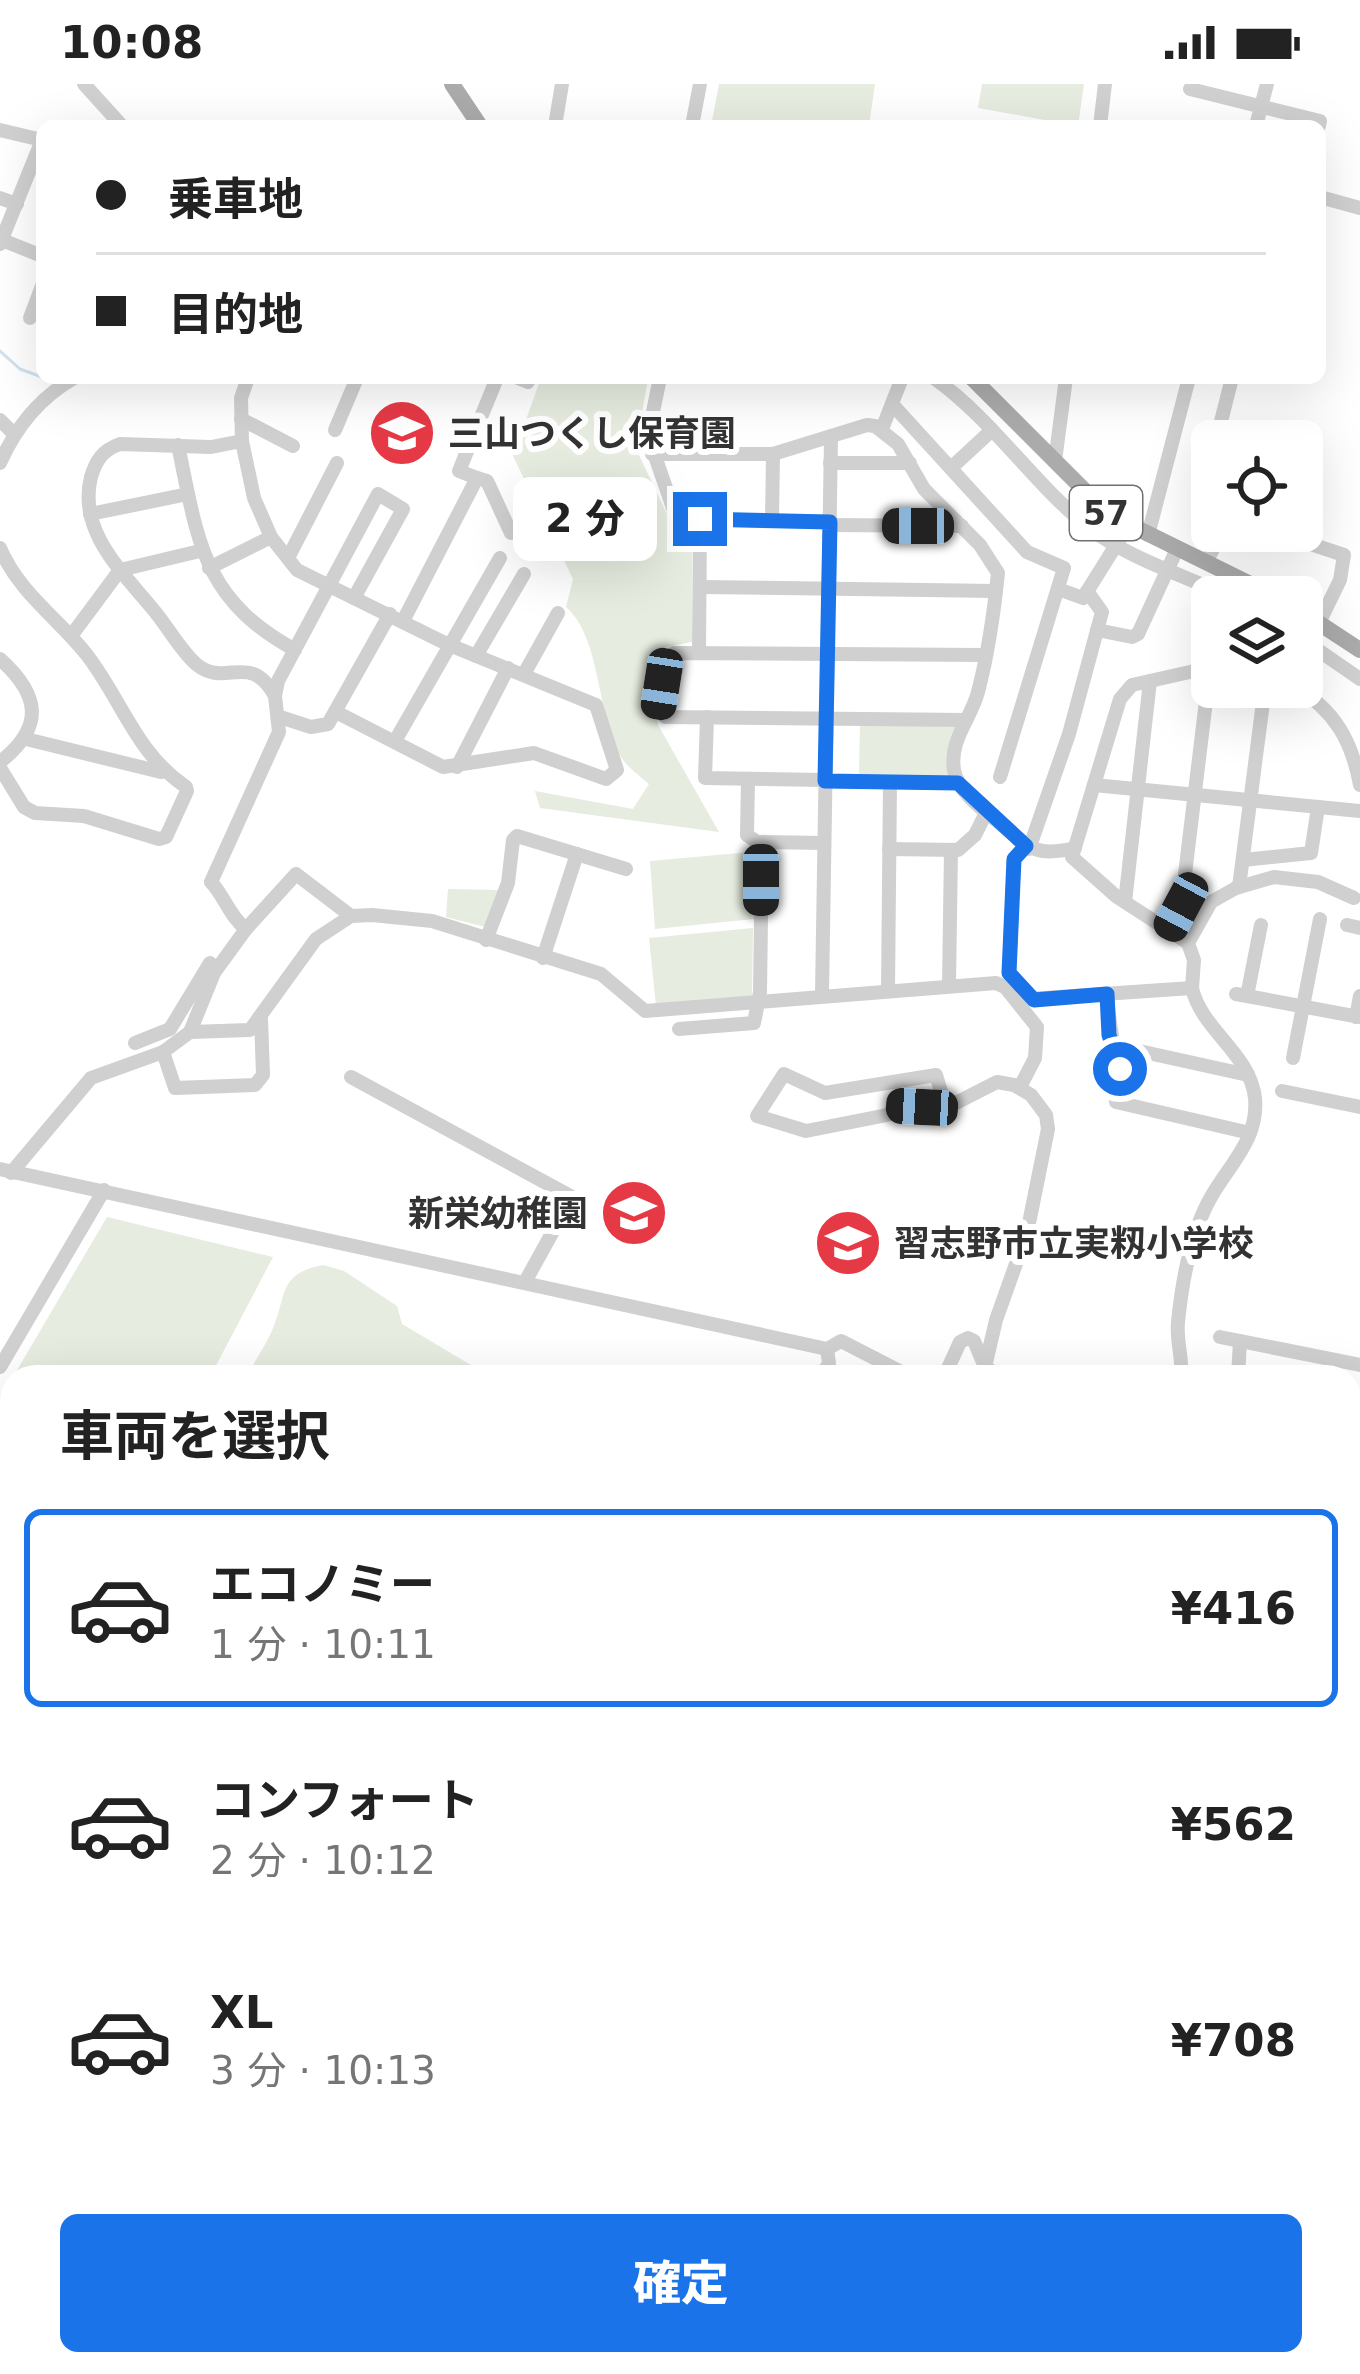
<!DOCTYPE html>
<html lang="ja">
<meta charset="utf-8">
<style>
:root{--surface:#fff;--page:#f6f6f6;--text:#222;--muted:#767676;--line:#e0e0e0;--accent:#1a73e8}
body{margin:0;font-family:"DejaVu Sans","Noto Sans JP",sans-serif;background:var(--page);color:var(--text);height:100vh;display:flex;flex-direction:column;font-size:45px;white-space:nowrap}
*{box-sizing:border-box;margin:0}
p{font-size:39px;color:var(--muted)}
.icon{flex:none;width:66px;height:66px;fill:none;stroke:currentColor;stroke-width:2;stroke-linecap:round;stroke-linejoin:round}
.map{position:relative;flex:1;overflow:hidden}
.panel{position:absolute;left:0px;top:1281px;width:1362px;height:1011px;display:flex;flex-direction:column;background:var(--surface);border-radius:36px 36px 0 0;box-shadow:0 12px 48px #0002}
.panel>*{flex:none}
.banner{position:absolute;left:36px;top:36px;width:1290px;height:264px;border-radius:18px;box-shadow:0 12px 48px #0002;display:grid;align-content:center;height:264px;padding:0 60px;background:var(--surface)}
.tools{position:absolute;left:1191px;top:336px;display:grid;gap:24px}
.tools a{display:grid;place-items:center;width:132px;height:132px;border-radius:18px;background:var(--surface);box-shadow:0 12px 48px #0002;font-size:60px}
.end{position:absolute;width:54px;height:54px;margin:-27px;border:15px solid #1a73e8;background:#fff;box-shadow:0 0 0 6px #fff}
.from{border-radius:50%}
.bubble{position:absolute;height:84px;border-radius:18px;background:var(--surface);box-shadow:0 12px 48px #0002;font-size:39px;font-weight:800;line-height:84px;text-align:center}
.car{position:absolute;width:36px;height:72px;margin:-36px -18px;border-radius:15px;box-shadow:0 0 9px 3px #0007;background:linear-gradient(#222 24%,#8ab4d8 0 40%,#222 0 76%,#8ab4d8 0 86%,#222 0)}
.banner b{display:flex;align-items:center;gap:42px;height:114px;font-size:45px}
.banner b+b{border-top:3px solid var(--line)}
.banner i{width:30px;height:30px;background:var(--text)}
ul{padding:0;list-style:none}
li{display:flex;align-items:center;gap:36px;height:198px;margin:0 24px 18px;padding:0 36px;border:6px solid transparent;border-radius:18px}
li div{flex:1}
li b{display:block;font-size:45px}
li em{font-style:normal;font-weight:800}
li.selected{border-color:var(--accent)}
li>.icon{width:108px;height:108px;stroke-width:1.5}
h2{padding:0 60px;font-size:54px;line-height:144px}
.primary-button{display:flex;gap:24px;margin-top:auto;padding:24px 60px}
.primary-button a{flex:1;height:138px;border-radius:18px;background:var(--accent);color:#fff;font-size:48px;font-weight:800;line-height:138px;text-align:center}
.status{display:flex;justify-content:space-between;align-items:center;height:84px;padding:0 60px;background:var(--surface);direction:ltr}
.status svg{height:33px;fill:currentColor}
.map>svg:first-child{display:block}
</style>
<div class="status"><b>10:08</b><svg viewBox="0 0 49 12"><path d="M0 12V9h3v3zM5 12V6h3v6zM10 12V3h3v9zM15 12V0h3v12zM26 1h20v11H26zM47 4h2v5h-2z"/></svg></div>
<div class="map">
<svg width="1360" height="2290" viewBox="0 0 1360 2290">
<rect width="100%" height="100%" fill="#fff"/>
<g fill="#e6ecdf">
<path d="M719 0H875L869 42H711Z"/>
<path d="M982 0H1084L1078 42 978 24Z"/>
<path d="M541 294H648L636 365 672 440 692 454V558L665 563 651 583 658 641 719 748 540 724 535 707 633 725 649 700C640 692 627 683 621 673 596 630 602 555 566 523L573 495 513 372Z"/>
<path d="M860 640 957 641 952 694 859 692Z"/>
<path d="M751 768 754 835 655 845 650 777Z"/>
<path d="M448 805 502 806 486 842H481L446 833Z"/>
<path d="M753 844 752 912 656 922 649 854Z"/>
<path d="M107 1133 273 1173 210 1293H13Z"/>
<path d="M323 1181 344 1187 397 1222 402 1240 491 1293H246C254 1279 263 1265 270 1251 288 1215 275 1190 323 1181Z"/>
<path d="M662 2280H920L927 2290H674Z"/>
</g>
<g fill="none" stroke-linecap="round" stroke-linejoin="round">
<path stroke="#cfe2ee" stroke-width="3" d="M0 267 20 285 42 293"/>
<g stroke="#d0d0d0" stroke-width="14">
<path d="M84 0 122 42"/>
<path d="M1190 5 1320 37 1319 42"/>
<path d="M555 42 562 0"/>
<path d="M692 42 700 0"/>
<path d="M1100 42 1105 0"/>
<path d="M1256 42 1267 0"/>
<path d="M0 46 42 56"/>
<path d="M1320 113 1360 124"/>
<path d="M0 114 17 120"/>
<path d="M2 156 42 172"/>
<path d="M0 160 42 56"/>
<path d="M30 234 42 202"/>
<path d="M248 294 241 314 242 357 254 414 271 453 297 486 447 560 596 621 617 686 606 695 534 669 443 683 336 628"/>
<path d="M518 294 528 298"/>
<path d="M660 294 648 352 673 424 686 435 829 438"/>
<path d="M934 294C993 336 1032 398 1088 443 1129 475 1184 491 1230 513"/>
<path d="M892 320 1027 468 1064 484 1000 693"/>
<path d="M241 335 293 362"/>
<path d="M0 336 13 349"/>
<path d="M882 345 902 294"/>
<path d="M335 346 357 294"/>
<path d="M242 357 211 363 120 360C103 366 96 376 91 393 77 449 125 490 156 529 169 545 181 567 196 580 225 605 250 566 275 612"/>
<path d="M1216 357 1232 294"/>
<path d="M178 361C198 457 202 515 295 566"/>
<path d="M652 370H773L867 341 875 342 898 360 924 405 980 461 998 489C994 528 988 570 978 608 971 635 949 656 954 686 958 709 985 727 1002 741 1031 765 1036 773 1075 764"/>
<path d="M1212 374 1203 411 1212 414"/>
<path d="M1055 377 1066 294"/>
<path d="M0 379C16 343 39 314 74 294"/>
<path d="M830 379H910"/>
<path d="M951 384 992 346"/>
<path d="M477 394 487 397 511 449"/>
<path d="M90 430 188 410"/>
<path d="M772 437 773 370"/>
<path d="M829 441 962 442"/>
<path d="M1271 447 1344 471 1340 496 1319 539"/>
<path d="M1148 451 1189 294"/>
<path d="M0 464C19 509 58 534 87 571 123 618 135 668 186 703L187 707 166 753 159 755 84 732 35 729 24 723 0 684"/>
<path d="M288 474 337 379"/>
<path d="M1206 478 1223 447"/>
<path d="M209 484 271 453"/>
<path d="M700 503 996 507"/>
<path d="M1058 505 1083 514 1128 442"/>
<path d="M403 537 477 394 459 387 497 294"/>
<path d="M1199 544 1212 516"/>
<path d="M1097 546 1132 553 1138 550 1177 465"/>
<path d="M71 552 120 486 200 467"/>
<path d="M1302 555 1360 595"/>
<path d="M699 568 700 435"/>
<path d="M476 572 524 490"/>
<path d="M0 575C40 611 45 643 0 678"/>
<path d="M524 590 558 529"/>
<path d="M1296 603C1335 627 1352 657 1360 701"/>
<path d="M280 633 311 643 328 640 390 530"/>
<path d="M707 633 705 694 825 696"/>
<path d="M966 636 665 633 658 625 666 575 674 569 984 571"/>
<path d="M26 655 161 688"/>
<path d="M395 657 500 474"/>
<path d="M457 683 508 584"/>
<path d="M748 695 747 751 757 758 824 759"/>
<path d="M825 697 959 699"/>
<path d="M1094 701 1360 727"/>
<path d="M1026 762 1014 775 1009 889 1029 915 1192 904C1202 947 1250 969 1255 1014 1259 1055 1229 1081 1211 1113 1191 1148 1182 1198 1178 1238 1176 1257 1183 1274 1181 1293"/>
<path d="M889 765 958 766 975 751 987 727"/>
<path d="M1029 765 1069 650 1102 528 1087 507"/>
<path d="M1243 776 1311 769 1318 723"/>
<path d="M1239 803 1265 603"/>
<path d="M1125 818 1150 597"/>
<path d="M1347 841 1360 844"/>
<path d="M246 845C230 833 225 813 211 798L279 648 275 612 278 597 378 410 403 425 354 514"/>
<path d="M1169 846 1181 823 1210 584"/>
<path d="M486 856 508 799 513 756 517 752 626 785"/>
<path d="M1188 859 1117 813 1072 773 1120 615 1132 601 1212 583"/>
<path d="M543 874 577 770"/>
<path d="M949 901 951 766"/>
<path d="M1192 904 1194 876 1188 859 1211 818 1236 804 1274 793 1318 798 1354 814"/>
<path d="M888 905 890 698"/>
<path d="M822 910 831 354"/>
<path d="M1107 910C1109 950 1121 979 1116 1018L1250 1049"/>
<path d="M1236 910 1360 933"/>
<path d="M1247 912 1261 841"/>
<path d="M1356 933 1360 912"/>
<path d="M679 945 754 939 760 908 762 758"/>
<path d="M190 948 214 889 246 845 296 790 351 832"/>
<path d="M135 959 170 945 210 879"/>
<path d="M1112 961 1248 991"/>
<path d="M163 968 175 1004 255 1001 263 991 261 935"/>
<path d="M1293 974 1320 835"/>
<path d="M351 993 572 1113 525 1198"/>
<path d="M1282 1007 1360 1023"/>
<path d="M946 1024 936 991 825 1009 784 990 757 1032 806 1047 887 1031 898 1022 946 1024 997 998 1014 1001 1031 1011 1046 1031 1048 1045 1027 1149 996 1236 985 1283"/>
<path d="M0 1085 827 1265 841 1257 911 1293"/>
<path d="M11 1089 91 994 163 968 190 948 250 946 316 855 351 832 372 831 432 837 601 890 645 927 996 899 1005 903 1037 943 1035 974 1020 1003"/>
<path d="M1220 1253 1360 1281"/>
<path d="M0 1283 104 1106"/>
<path d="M821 1293 829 1279 827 1265"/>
<path d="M944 1293 960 1258 968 1254 974 1257 985 1283 1001 1293"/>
<path d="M1238 1293 1240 1257"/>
<path d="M1350 1340 1360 1342"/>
<path d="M1350 1395 1360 1398"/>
<path d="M1350 1496 1360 1448"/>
<path d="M1350 1546 1360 1557"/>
<path d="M0 1628 12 1608"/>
<path d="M0 1649 12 1658"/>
<path d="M1350 1679 1360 1677"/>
<path d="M0 1742 12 1728"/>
<path d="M1350 1752 1352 1728"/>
<path d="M0 1766 12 1781"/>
<path d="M1350 1966 1360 1969"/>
<path d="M0 2148 12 2129"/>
<path d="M438 2280 444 2290"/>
<path d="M653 2280 665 2290"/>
<path d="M218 2290 223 2280"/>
<path d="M261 2290 266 2280"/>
<path d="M424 2290 427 2280"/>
<path d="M573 2290 575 2288"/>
<path d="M684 2290 686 2280"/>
</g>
<g stroke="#ababab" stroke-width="16">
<path d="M452 0 480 42"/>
<path d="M972 294 1108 430 1277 513"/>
<path d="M1302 528 1360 566"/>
<path d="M0 1552 12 1557"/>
<path d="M1350 2119 1360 2123"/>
</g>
<g stroke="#888" stroke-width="8">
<g id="rail">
<path d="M1350 1702 1360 1699"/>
<path d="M0 1907H12"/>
</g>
</g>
<use href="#rail" stroke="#fff" stroke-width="3" stroke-dasharray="9" stroke-linecap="butt"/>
</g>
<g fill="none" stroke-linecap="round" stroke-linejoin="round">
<path stroke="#1a73e8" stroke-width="15" d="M700 435 830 438 825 697 958 699 1026 762 1014 775 1009 889 1034 916 1107 910 1109 951 1120 985"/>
</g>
<defs>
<g id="school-disc" transform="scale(3.45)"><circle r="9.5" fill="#e63946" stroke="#fff"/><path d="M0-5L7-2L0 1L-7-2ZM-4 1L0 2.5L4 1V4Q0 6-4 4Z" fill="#fff"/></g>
</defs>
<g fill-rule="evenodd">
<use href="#school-disc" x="402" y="349"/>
<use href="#school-disc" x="634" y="1129"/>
<use href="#school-disc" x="848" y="1159"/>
</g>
<g text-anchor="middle" stroke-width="12" stroke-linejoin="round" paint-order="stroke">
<rect fill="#fff" stroke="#707070" stroke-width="3" x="1070" y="402" width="72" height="54" rx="9"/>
<g font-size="33" font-weight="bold" fill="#333">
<text x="1106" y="441">57</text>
</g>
<g font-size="36" font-weight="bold" fill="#333" stroke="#fff" text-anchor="start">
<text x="448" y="362">三山つくし保育園</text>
<text x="588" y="1142" text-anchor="end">新栄幼稚園</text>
<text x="894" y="1172">習志野市立実籾小学校</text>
</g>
</g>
</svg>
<div class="tools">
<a><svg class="icon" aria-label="locate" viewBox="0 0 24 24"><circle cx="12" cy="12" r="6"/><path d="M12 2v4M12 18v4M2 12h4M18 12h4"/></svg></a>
<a><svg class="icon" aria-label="layers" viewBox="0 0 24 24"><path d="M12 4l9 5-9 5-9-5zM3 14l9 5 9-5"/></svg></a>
</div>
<i class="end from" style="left:1120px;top:985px"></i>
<i class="end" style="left:700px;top:435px"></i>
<div class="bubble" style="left:513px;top:393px;width:144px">2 分</div>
<i class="car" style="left:918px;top:442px;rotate:270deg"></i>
<i class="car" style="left:662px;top:600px;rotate:189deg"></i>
<i class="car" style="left:761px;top:796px;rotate:180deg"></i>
<i class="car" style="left:1181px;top:823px;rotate:208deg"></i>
<i class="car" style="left:922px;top:1023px;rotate:273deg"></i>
<div class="banner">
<b><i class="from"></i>乗車地</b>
<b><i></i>目的地</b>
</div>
<section class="panel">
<h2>車両を選択</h2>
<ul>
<li class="selected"><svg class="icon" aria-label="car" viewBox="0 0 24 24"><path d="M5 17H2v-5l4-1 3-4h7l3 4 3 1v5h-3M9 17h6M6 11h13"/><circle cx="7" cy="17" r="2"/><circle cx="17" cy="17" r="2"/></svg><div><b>エコノミー</b><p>1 分 · 10:11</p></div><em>¥416</em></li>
<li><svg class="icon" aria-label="car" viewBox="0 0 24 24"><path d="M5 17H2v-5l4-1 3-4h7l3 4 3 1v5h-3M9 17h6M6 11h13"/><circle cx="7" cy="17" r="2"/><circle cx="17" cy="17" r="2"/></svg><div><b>コンフォート</b><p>2 分 · 10:12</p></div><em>¥562</em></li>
<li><svg class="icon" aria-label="car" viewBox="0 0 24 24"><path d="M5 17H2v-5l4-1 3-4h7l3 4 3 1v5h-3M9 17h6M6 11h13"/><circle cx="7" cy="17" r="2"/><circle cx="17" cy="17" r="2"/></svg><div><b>XL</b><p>3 分 · 10:13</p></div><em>¥708</em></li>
</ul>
<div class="primary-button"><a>確定</a></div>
</section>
</div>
